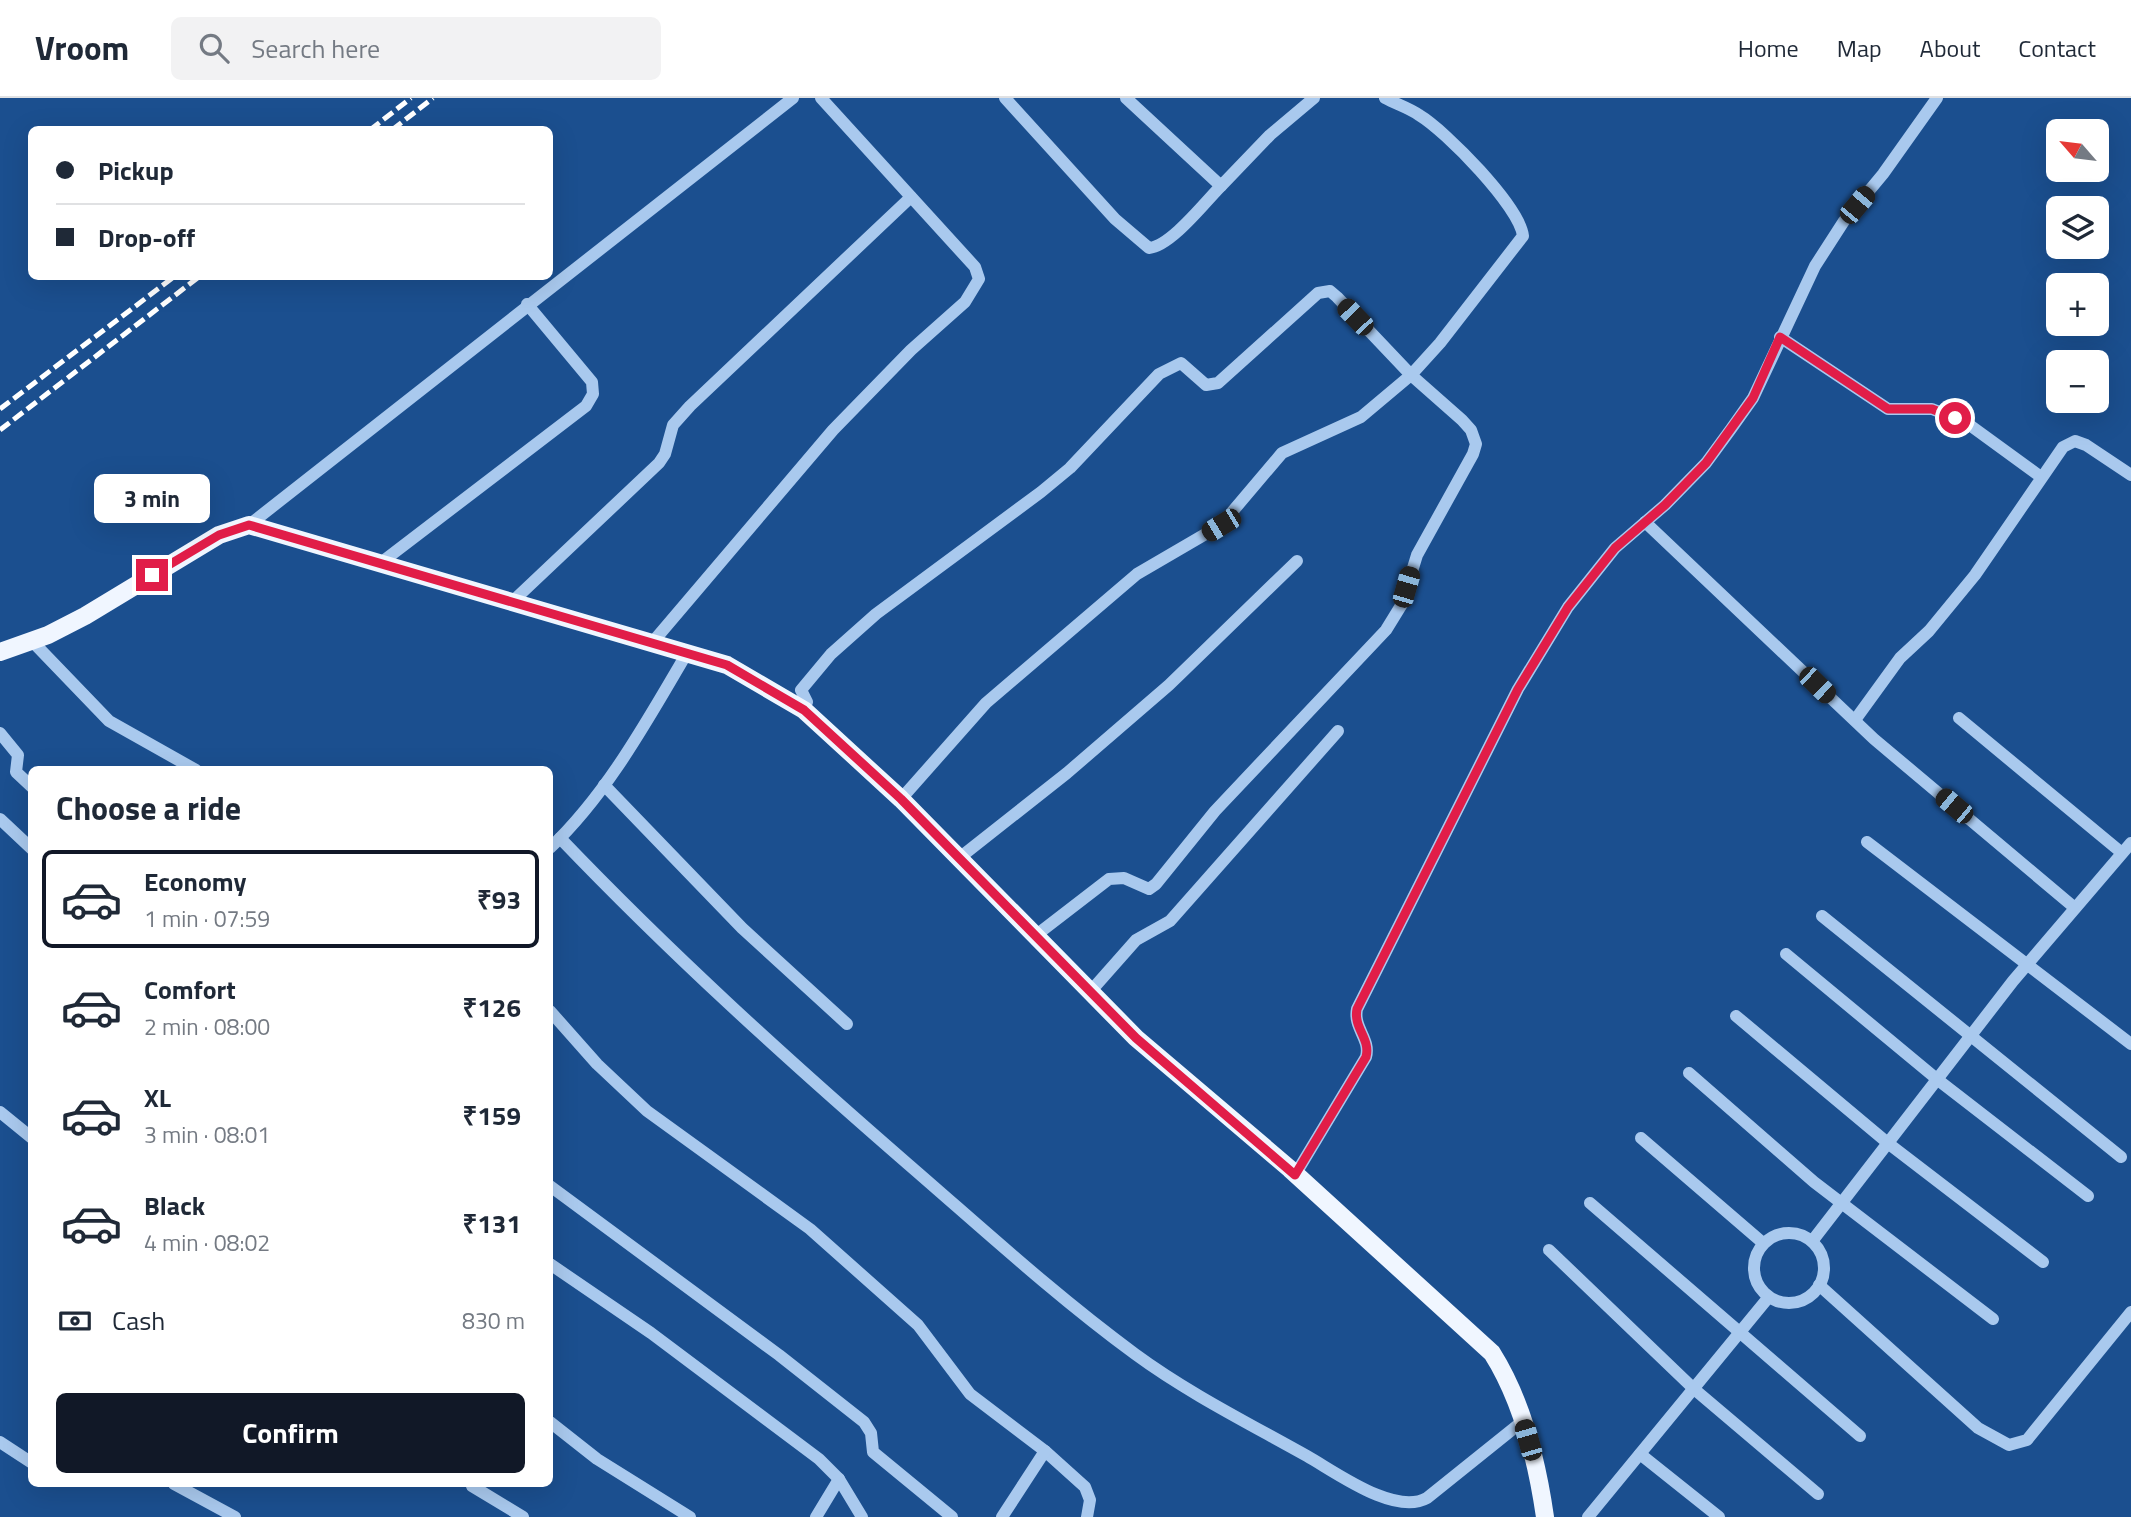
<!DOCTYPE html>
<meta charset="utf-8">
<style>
:root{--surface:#fff;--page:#f2f2f3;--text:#1f2937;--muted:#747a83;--line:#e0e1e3;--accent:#111827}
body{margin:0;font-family:"Titillium Web",sans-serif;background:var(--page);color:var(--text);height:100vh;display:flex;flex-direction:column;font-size:26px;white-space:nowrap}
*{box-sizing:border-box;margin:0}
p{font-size:23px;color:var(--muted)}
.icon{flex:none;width:38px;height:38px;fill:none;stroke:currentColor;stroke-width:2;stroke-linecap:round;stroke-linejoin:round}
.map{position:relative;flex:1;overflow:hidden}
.drawer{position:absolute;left:28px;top:668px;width:525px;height:721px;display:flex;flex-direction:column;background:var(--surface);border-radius:10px;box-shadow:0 7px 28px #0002}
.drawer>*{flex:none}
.hud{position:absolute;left:28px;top:28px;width:525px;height:154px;border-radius:10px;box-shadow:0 7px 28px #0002;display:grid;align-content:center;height:154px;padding:0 28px;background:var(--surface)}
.needle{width:46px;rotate:298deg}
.tools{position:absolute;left:2046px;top:21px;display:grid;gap:14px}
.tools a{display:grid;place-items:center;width:63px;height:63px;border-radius:10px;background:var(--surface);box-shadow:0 7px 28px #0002;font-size:35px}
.end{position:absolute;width:32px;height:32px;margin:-16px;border:9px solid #e11d48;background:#fff;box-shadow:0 0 0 4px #fff}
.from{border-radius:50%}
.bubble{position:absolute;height:49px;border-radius:10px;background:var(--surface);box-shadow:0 7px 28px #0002;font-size:23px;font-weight:700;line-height:49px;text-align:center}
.car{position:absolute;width:21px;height:42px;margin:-21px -10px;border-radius:9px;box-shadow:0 0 5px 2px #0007;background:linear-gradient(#222 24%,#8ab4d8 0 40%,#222 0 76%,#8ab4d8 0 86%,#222 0)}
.hud b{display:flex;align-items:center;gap:24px;height:66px;font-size:26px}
.hud b+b{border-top:2px solid var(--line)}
.hud i{width:18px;height:18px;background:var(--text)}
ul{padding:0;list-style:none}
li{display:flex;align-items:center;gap:21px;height:98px;margin:0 14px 10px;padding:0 14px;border:4px solid transparent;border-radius:10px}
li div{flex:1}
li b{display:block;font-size:26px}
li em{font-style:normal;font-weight:700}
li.on{border-color:var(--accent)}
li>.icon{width:63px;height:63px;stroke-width:1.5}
h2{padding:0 28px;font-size:32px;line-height:84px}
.pay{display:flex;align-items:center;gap:18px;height:77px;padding:0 28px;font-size:26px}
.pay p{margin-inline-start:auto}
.action{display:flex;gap:14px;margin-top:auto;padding:14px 28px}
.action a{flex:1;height:80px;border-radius:10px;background:var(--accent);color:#fff;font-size:28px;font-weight:700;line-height:80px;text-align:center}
header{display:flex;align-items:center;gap:42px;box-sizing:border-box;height:98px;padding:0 35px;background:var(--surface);border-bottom:2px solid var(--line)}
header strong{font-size:33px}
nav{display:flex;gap:38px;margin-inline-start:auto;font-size:24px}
.search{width:490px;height:63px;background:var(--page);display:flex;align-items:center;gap:18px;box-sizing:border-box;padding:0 24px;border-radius:10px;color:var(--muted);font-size:26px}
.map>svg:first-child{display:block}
</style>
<header>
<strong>Vroom</strong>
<div class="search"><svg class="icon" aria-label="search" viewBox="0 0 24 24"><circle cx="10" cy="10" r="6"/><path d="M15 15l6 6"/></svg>Search here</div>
<nav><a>Home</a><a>Map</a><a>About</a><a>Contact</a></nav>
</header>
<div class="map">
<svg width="2131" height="1419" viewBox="0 0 2131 1419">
<rect width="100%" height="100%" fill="#1b4f8f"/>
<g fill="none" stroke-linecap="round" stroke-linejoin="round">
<g stroke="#a9c9ee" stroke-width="12">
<path d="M1005 0 1115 121 1149 150C1171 148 1205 104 1221 88"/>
<path d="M1126 0 1221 88 1270 37 1314 0"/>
<path d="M1780 239 1888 311H1932L1955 320 1971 328 2041 379"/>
<path d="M1645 424 1874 641 2075 810"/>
<path d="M249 427 793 0"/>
<path d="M378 467 586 308 593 296 592 284 527 206"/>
<path d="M511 505 659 365 665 356 673 327 690 308 911 99"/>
<path d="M32 543 109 623 196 672"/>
<path d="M652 545 833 332 911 252 965 204 979 181 975 169 821 0"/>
<path d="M804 612 807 604 801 592 831 556 876 516 1041 394 1070 370 1159 276 1181 265 1206 287 1218 285 1318 195 1330 193 1337 199 1411 277 1462 322 1471 332 1476 346 1473 356 1417 457 1402 506 1386 532 1215 713 1156 786 1149 791 1124 780 1109 781 1035 838"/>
<path d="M1959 620 2122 755"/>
<path d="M1855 622 1900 560 1929 533 1975 477 2063 349 2075 343 2086 347 2131 377"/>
<path d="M0 635 18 657 16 674 32 689"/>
<path d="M604 687 742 830 847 926"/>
<path d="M901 701 986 605 1137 476 1221 427 1282 355 1361 319 1411 277 1440 245 1523 138C1520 109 1446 33 1419 17 1409 10 1396 6 1385 0"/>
<path d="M0 721 32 751"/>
<path d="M560 740C671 856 788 962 909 1067 983 1131 1056 1198 1135 1256 1188 1295 1250 1326 1307 1358 1337 1375 1395 1418 1427 1400L1523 1323"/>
<path d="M1867 744 2131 946"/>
<path d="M550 750C607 696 647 623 687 555"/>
<path d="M958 761 1067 675 1169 587 1297 463"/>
<path d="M1822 818 2121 1059"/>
<path d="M1786 856 1938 982 2088 1098"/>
<path d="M1090 894 1136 842 1170 823 1338 633"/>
<path d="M550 913 597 966 647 1013 810 1131 918 1227 970 1296 1045 1353 1085 1389 1090 1402 1087 1419"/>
<path d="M1736 918 1889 1046 2043 1164"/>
<path d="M1689 975 1814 1084 1993 1221"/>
<path d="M0 1014 32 1040"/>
<path d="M1641 1040 1763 1145"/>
<path d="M1295 1077 1366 959C1371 941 1353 930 1357 911L1518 591 1568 509 1615 450 1665 407 1706 365 1731 331 1753 300 1815 168 1844 123 1883 76 1937 0"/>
<path d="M550 1088 779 1257 864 1324 871 1335 873 1354 952 1419"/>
<path d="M1590 1105 1860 1338"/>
<circle cx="1789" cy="1170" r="35"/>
<path d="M1813 1142 2013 883 2131 745"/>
<path d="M1549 1152 1694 1291 1818 1396"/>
<path d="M550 1166 651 1235 819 1361 839 1381 862 1419"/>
<path d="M1819 1187 1978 1330 2009 1347 2027 1342 2131 1214"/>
<path d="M550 1324 597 1361 690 1419"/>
<path d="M0 1344 32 1365"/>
<path d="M1640 1356 1719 1419"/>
<path d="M174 1386 235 1419"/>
<path d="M472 1388 523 1419"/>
<path d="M816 1419 839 1381"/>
<path d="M1002 1419 1045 1353"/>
<path d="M1588 1419 1768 1200"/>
</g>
<path stroke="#f0f6ff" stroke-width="18" d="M0 554 48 537 85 518 219 437 249 427 727 567 804 612 901 701 1136 940 1290 1071 1492 1255C1523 1304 1537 1363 1545 1419"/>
<g stroke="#fff" stroke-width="5" stroke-dasharray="12 5" stroke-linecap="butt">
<path d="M370 32 411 0"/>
<path d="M392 32 433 0"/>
<path d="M0 311 175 178"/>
<path d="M0 332 200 178"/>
</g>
</g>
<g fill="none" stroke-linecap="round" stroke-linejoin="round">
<path stroke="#e11d48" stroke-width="9" d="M152 477 219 437 249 427 727 567 804 612 901 701 1136 940 1295 1077 1366 959C1371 941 1353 930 1357 911L1518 591 1568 509 1615 450 1665 407 1706 365 1753 300 1780 239 1888 311H1932L1955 320"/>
</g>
</svg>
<div class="tools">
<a><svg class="needle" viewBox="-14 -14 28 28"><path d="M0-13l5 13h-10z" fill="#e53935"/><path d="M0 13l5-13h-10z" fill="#747a83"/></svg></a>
<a><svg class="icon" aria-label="layers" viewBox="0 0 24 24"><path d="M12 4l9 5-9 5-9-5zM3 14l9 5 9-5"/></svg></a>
<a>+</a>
<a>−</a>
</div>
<i class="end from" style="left:1955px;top:320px"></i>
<i class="end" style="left:152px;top:477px"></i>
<div class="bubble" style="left:94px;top:376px;width:116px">3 min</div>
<i class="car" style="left:1857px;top:107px;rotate:40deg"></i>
<i class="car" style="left:1355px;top:219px;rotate:316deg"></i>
<i class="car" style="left:1221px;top:427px;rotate:239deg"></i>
<i class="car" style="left:1406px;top:489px;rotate:16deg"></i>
<i class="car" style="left:1817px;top:587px;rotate:134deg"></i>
<i class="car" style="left:1954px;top:708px;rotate:310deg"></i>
<i class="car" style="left:1528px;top:1342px;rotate:344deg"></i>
<div class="hud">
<b><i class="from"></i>Pickup</b>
<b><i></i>Drop-off</b>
</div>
<section class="drawer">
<h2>Choose a ride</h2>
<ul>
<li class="on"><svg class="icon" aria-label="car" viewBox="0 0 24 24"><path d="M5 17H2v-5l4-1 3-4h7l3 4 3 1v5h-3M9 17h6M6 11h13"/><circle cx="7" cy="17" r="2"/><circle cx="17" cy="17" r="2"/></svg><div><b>Economy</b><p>1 min · 07:59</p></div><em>₹93</em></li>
<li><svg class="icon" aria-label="car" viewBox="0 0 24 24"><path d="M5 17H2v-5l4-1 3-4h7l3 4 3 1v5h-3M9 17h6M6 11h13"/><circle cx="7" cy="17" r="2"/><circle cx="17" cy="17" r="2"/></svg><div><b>Comfort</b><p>2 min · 08:00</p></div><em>₹126</em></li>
<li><svg class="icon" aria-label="car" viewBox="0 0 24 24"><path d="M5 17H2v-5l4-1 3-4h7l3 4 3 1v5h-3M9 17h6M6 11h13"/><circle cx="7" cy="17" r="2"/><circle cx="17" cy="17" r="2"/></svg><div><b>XL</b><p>3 min · 08:01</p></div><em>₹159</em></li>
<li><svg class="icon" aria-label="car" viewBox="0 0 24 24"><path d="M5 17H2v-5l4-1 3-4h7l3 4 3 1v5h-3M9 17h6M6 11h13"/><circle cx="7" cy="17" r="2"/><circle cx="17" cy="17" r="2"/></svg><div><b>Black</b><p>4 min · 08:02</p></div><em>₹131</em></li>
</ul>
<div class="pay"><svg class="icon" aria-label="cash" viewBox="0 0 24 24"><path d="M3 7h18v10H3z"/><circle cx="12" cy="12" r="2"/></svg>Cash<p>830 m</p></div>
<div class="action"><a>Confirm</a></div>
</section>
</div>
